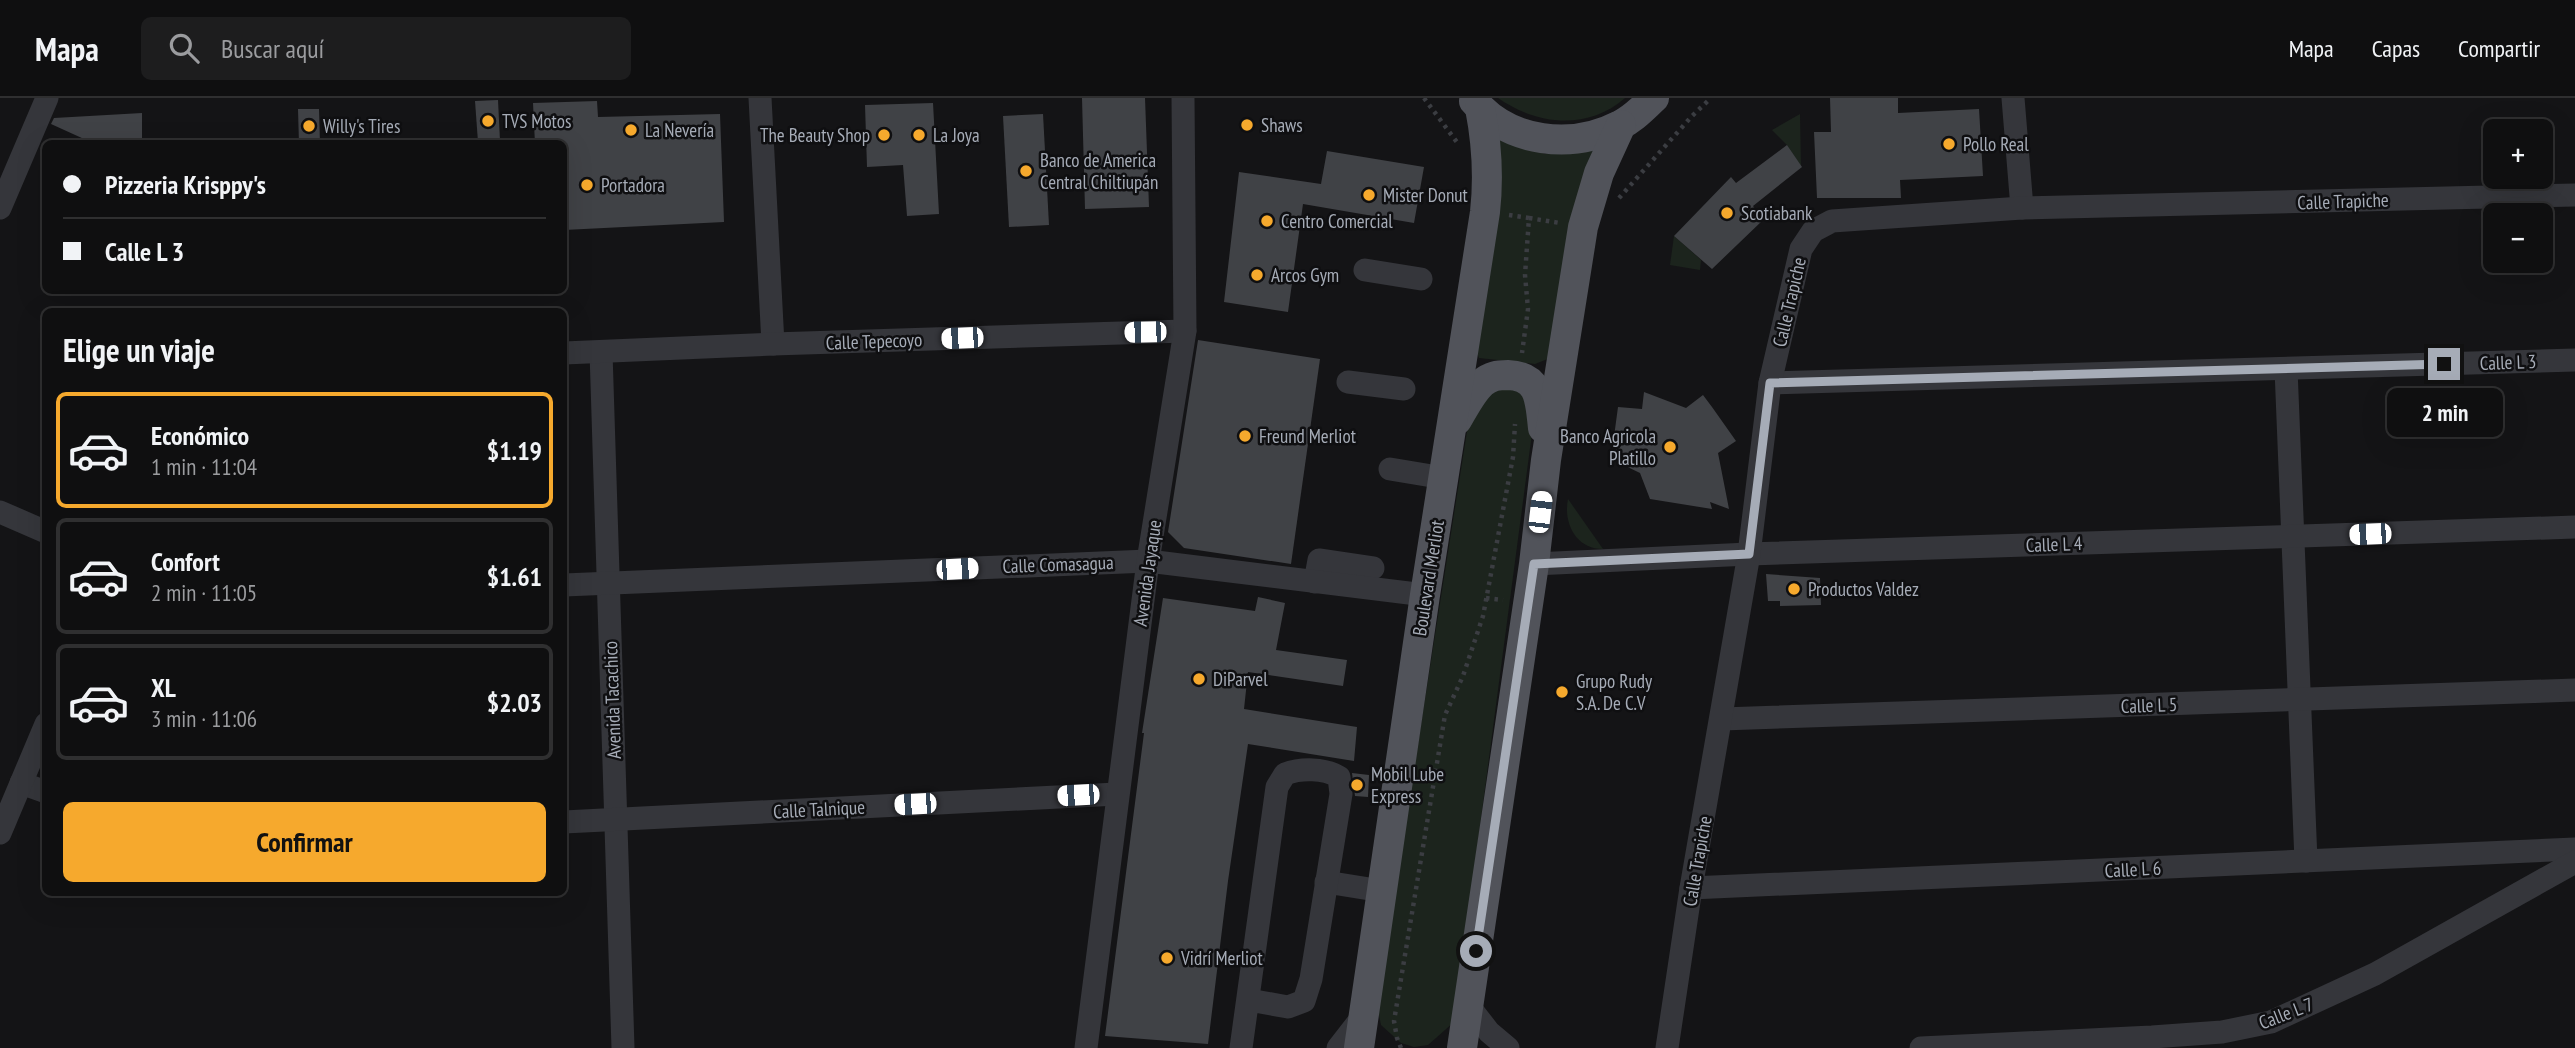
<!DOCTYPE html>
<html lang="es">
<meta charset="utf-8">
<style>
:root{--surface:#0f0f10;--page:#1d1d1e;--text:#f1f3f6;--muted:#9b9c9f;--line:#2f2f30;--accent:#f6a92d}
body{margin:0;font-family:"PT Sans Narrow",sans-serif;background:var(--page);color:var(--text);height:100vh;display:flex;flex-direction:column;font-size:26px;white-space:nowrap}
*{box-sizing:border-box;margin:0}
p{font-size:23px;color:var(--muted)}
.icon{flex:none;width:38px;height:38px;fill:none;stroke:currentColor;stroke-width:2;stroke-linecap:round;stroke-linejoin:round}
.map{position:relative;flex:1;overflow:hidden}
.side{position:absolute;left:42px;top:210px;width:525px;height:588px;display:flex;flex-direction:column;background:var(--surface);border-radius:10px;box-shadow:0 7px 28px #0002,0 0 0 2px var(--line)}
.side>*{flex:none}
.banner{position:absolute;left:42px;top:42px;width:525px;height:154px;border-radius:10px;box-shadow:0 7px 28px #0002,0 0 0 2px var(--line);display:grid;align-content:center;height:154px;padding:0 21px;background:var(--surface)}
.controls{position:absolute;left:2483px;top:21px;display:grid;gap:14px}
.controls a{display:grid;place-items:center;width:70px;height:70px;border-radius:10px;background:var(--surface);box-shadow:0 7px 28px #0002,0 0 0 2px var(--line);font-size:35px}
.end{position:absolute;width:32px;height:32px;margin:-16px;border:9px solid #a6acb7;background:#111;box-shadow:0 0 0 4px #111}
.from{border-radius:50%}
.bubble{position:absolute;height:49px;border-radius:10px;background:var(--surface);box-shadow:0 7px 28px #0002,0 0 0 2px var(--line);font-size:23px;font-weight:700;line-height:49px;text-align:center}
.car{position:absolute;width:21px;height:42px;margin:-21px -10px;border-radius:9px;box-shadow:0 0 5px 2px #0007;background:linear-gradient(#fff 24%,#345 0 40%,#fff 0 76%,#345 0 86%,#fff 0)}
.banner b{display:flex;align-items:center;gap:24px;height:66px;font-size:26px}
.banner b+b{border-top:2px solid var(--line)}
.banner i{width:18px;height:18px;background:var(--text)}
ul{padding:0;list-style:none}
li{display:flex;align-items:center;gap:21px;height:116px;margin:0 14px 10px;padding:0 7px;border:4px solid var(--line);border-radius:10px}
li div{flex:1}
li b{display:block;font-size:26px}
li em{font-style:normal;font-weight:700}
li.current{border-color:var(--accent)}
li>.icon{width:63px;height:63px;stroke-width:1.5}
h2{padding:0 21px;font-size:32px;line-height:84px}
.cta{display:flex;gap:14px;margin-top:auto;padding:14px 21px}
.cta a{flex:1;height:80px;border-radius:10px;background:var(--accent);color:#111;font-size:28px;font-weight:700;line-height:80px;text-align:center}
header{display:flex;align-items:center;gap:42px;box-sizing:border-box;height:98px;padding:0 35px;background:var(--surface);border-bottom:2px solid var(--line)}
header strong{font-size:33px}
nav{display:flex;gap:38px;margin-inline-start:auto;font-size:24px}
.search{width:490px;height:63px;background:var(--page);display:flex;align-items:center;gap:18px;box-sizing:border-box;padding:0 24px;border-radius:10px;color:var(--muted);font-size:26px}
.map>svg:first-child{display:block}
</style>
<header>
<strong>Mapa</strong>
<div class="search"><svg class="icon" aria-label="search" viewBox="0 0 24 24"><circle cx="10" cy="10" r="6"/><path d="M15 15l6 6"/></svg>Buscar aquí</div>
<nav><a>Mapa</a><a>Capas</a><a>Compartir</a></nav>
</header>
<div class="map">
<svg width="2575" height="950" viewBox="0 0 2575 950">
<rect width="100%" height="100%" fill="#141416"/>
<g fill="#1c241d">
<path d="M1498 0H1625C1587 33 1537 27 1498 0Z"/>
<path d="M1800 16 1801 69 1787 47 1772 32Z"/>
<path d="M1497 40 1545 56 1603 42 1550 260 1535 266 1479 260 1476 252Z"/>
<path d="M1674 138 1701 162 1700 172 1670 167Z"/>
<path d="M1511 280 1536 305 1454 924 1428 947 1414 949 1401 945 1381 927 1377 907 1471 308Z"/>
<path d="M1568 401 1603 451C1576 451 1563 425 1568 401Z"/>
</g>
<g fill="#404246">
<path d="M1082 0H1145L1149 109 1085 111Z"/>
<path d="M1830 0H1898V15L1979 11 1983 78 1900 82 1901 100H1817L1814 34H1831Z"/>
<path d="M498 2 500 43 478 44 475 3Z"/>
<path d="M597 3 598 19 720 16 724 124 564 132V46H535L533 5Z"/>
<path d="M933 5 939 116 907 118 903 67 867 69 865 7Z"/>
<path d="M298 11H319L320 46H299Z"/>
<path d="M142 15V46H95L51 26 54 20Z"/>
<path d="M1043 16 1049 127 1009 129 1003 18Z"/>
<path d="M1787 47 1802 69 1753 108 1763 122 1712 171 1674 138 1731 79 1736 85Z"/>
<path d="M1327 53 1424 69 1414 125 1303 106 1288 214 1224 204 1239 74 1321 86Z"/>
<path d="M1198 242 1320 261 1291 466 1184 450 1168 434Z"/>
<path d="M1644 294 1686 310 1703 297 1712 309 1736 343 1718 355 1729 411 1710 404 1712 411 1650 401 1640 375 1611 361 1618 309 1642 311Z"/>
<path d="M1766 476 1820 480 1821 507 1780 508V503H1768Z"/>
<path d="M1258 499 1285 505 1276 552 1347 562 1343 588 1248 574 1244 611 1357 629 1354 663 1248 646 1228 783 1208 946 1105 938 1144 635H1142L1163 500 1255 513Z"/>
<path d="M1352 675 1369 677 1368 699 1355 698Z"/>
</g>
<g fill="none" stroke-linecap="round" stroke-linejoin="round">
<g stroke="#3b3d42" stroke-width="4.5" stroke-dasharray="3.5 5" stroke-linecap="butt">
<path d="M1424 0 1459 47"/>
<path d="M1619 100 1692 18 1711 0"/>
<path d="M1509 117 1529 120 1525 177 1528 211 1522 255"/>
<path d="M1529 120 1560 125"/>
<path d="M1486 500 1503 502"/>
<path d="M1401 950 1397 940 1394 923 1445 617 1463 578 1483 518 1513 359 1515 326"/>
</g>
<g stroke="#35363b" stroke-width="23">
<path d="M760 0 773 246"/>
<path d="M2013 0 2022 110"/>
<path d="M0 110 47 0"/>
<path d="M1365 172 1421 181"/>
<path d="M601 254 623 950"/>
<path d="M564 255 773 246 1185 233"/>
<path d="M2286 271 2306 763"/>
<path d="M1348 284 1404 291"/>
<path d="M1770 285 2575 262"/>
<path d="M1390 371 1444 380"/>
<path d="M0 414 46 434"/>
<path d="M1534 466 1749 456 2575 429"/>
<path d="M1315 484 1319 462 1373 470"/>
<path d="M564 487 1148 463 1425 497"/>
<path d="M1722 621 2575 592"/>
<path d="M21 685 46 694"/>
<path d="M564 724 1117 696"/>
<path d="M0 735 46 626"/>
<path d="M1326 784 1382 793"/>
<path d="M1691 790 2575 751"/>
<path d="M1468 907 1489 934 1508 950"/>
<path d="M1086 950 1148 463 1185 233 1183 0"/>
<path d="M1241 950 1277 689 1285 676C1301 670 1324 670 1339 679L1341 696 1311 881 1304 903 1288 909 1249 902"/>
<path d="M1338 950 1363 918"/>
<path d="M1667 950 1691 790 1749 456 1770 285 1801 151 1813 133 1832 123 2022 110 2575 97"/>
<path d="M1921 950 2152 939 2222 934 2271 924 2375 876 2575 764"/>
</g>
<g stroke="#51535a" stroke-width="30">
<path d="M1474 3C1509 45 1572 52 1620 27 1633 21 1643 10 1654 0"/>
<path d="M1457 322C1464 310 1472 294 1482 285 1491 278 1497 277 1508 277 1541 278 1540 304 1543 330"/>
<path d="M1359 950 1425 497 1485 114C1489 78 1487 46 1480 10"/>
<path d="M1462 950 1534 466 1546 362 1583 129 1599 75 1621 27"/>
</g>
</g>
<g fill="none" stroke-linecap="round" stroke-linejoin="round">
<path stroke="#a6acb7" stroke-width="9" d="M1476 853 1534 466 1749 456 1770 285 2444 266"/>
</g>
<g fill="#f6a92d" stroke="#0f0f11" stroke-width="2.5">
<circle cx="488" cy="23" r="7"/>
<circle cx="1247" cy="27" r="7"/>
<circle cx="309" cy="28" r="7"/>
<circle cx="631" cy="32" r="7"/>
<circle cx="884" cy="37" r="7"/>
<circle cx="919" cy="37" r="7"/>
<circle cx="1949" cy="46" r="7"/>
<circle cx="1026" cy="73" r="7"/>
<circle cx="587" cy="87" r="7"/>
<circle cx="1369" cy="97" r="7"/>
<circle cx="1727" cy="115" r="7"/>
<circle cx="1267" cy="123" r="7"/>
<circle cx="1257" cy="177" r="7"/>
<circle cx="1245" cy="338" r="7"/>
<circle cx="1670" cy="349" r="7"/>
<circle cx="1794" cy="491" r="7"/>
<circle cx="1199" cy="581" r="7"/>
<circle cx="1562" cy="594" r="7"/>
<circle cx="1357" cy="687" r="7"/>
<circle cx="1167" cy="860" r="7"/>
</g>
<g text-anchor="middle" stroke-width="5" stroke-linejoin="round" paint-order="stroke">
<g font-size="19" fill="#a6acb7" stroke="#0f0f11" text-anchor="start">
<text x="502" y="30">TVS Motos</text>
<text x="1261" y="34">Shaws</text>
<text x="323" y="35">Willy's Tires</text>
<text x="645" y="39">La Nevería</text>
<text x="870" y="44" text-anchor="end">The Beauty Shop</text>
<text x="933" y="44">La Joya</text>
<text x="1963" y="53">Pollo Real</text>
<text x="1040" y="69">Banco de America<tspan x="1040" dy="22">Central Chiltiupán</tspan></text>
<text x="601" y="94">Portadora</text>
<text x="1383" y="104">Mister Donut</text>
<text x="1741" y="122">Scotiabank</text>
<text x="1281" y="130">Centro Comercial</text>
<text x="1271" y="184">Arcos Gym</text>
<text x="1259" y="345">Freund Merliot</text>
<text x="1656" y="345" text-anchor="end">Banco Agricola<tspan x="1656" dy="22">Platillo</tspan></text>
<text x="1808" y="498">Productos Valdez</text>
<text x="1213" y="588">DiParvel</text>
<text x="1576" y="590">Grupo Rudy<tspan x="1576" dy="22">S.A. De C.V</tspan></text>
<text x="1371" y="683">Mobil Lube<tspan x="1371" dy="22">Express</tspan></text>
<text x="1181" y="867">Vidrí Merliot</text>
</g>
<g font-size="19" fill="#a6acb7" stroke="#0f0f11">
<text transform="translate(2343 103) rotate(-2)" y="7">Calle Trapiche</text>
<text transform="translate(1789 204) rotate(-77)" y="7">Calle Trapiche</text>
<text transform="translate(874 243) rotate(-2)" y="7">Calle Tepecoyo</text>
<text transform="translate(2508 264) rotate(-2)" y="7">Calle L 3</text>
<text transform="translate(2054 446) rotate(-2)" y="7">Calle L 4</text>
<text transform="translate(1058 466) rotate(-2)" y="7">Calle Comasagua</text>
<text transform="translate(1147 475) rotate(-82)" y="7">Avenida Jayaque</text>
<text transform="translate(1428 480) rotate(-81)" y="7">Boulevard Merliot</text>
<text transform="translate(612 602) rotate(-92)" y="7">Avenida Tacachico</text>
<text transform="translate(2149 607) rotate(-2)" y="7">Calle L 5</text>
<text transform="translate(819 711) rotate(-3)" y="7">Calle Talnique</text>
<text transform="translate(1697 763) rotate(-80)" y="7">Calle Trapiche</text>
<text transform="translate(2133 771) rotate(-3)" y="7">Calle L 6</text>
<text transform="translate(2286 915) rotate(-21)" y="7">Calle L 7</text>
</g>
</g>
</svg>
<div class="controls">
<a>+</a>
<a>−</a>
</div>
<i class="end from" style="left:1476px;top:853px"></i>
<i class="end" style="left:2444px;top:266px"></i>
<div class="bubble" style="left:2387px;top:290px;width:116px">2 min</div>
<i class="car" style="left:1145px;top:234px;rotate:269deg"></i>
<i class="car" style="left:962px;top:240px;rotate:268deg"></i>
<i class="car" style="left:1540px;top:414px;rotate:7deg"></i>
<i class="car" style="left:2370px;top:436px;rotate:268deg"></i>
<i class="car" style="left:957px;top:471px;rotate:87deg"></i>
<i class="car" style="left:1078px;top:697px;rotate:267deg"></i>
<i class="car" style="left:915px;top:706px;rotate:267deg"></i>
<div class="banner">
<b><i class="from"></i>Pizzeria Krisppy's</b>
<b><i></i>Calle L 3</b>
</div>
<section class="side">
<h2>Elige un viaje</h2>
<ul>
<li class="current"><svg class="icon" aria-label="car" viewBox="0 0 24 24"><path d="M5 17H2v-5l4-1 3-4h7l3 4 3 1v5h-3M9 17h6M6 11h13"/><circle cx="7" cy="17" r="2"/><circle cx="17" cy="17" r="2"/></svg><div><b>Económico</b><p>1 min · 11:04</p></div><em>$1.19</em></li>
<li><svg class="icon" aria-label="car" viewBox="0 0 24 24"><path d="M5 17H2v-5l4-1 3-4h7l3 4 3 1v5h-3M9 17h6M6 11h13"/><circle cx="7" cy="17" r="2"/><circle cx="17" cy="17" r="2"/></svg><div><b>Confort</b><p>2 min · 11:05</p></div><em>$1.61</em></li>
<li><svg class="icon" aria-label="car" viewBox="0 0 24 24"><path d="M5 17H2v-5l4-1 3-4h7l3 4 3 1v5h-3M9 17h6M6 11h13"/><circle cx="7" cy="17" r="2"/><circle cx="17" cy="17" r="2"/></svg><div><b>XL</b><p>3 min · 11:06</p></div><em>$2.03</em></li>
</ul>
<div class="cta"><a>Confirmar</a></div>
</section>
</div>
